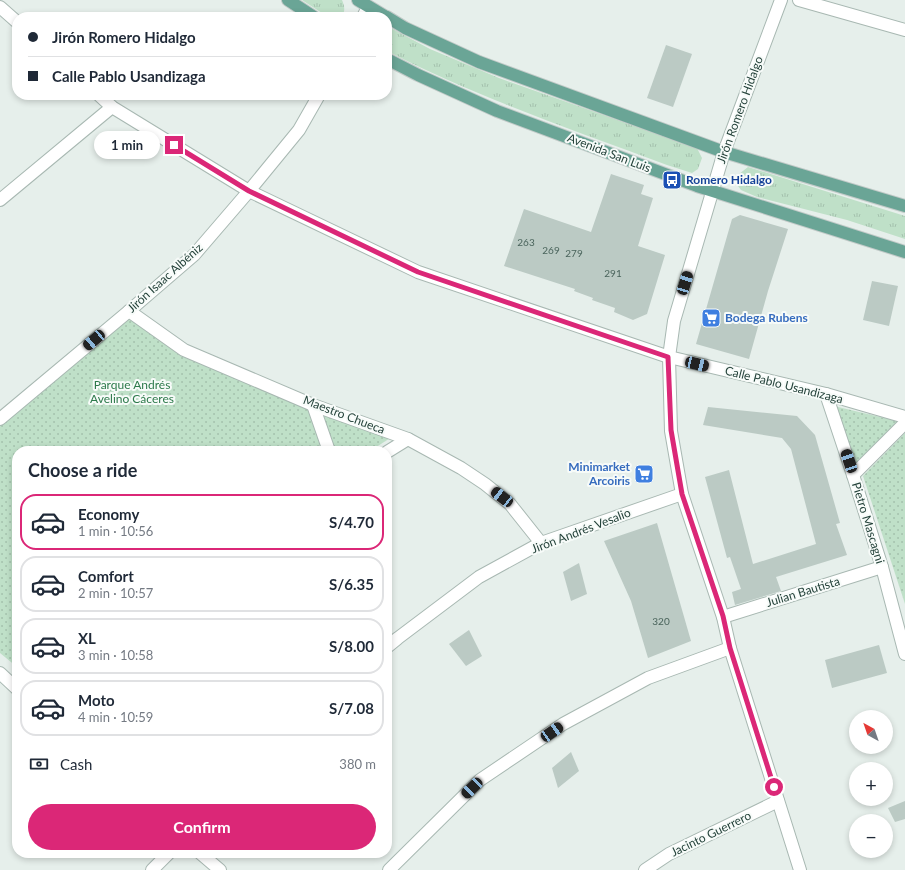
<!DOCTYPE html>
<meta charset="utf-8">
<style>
:root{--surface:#fff;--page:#f6f6f7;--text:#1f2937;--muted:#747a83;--line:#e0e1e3;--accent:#db2777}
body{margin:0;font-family:Lato,sans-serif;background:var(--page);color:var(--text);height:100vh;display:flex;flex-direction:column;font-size:15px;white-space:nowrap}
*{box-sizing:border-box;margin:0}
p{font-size:13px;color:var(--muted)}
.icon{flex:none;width:22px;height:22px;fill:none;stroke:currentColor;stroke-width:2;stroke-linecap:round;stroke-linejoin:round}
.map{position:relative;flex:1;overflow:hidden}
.drawer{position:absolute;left:12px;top:446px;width:380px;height:412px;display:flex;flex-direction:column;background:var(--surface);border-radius:16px;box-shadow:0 2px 6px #0003}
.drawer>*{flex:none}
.top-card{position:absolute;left:12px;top:12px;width:380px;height:88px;border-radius:16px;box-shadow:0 2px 6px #0003;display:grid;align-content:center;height:88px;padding:0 16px;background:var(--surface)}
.needle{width:26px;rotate:320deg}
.fabs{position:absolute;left:849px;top:710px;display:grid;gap:8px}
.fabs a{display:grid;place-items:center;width:44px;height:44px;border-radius:50%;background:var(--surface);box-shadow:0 2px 6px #0003;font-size:20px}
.end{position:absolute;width:18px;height:18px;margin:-9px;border:5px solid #db2777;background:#fff;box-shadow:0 0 0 2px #fff}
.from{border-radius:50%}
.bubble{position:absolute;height:28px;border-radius:14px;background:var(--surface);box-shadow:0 2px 6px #0003;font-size:13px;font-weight:700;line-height:28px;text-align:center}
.car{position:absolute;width:12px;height:24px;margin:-12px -6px;border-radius:5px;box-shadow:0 0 3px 1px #0007;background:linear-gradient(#222 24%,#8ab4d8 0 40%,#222 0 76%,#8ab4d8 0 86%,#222 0)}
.top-card b{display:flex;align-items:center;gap:14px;height:38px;font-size:15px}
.top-card b+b{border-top:1px solid var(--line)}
.top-card i{width:10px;height:10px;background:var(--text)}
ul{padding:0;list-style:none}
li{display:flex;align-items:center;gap:12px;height:56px;margin:0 8px 6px;padding:0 8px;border:2px solid var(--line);border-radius:16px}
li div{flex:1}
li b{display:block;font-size:15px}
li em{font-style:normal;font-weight:700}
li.current{border-color:var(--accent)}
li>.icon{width:36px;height:36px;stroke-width:1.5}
h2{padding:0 16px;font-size:18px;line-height:48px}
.pay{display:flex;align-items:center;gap:10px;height:44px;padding:0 16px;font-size:15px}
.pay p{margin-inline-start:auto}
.cta{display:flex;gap:8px;margin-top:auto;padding:8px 16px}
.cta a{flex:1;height:46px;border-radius:24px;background:var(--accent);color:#fff;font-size:16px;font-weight:700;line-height:46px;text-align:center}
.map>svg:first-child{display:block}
</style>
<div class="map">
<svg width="905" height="870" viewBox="0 0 905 870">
<defs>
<pattern id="grass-tufts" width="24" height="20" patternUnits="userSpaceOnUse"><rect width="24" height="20" fill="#bfe0c8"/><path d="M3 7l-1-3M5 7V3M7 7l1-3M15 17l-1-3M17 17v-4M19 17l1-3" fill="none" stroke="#a4c1ad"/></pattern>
<pattern id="park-dots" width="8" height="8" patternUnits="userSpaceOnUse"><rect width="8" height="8" fill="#bfe0c8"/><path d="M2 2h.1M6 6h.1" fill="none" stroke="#a4c1ad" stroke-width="1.8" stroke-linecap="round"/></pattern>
</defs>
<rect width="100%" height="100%" fill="#e6efeb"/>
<g fill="url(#grass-tufts)">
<path d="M302 0H342C345 7 345 11 342 17H328Z"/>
<path d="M387 26 430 49 499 78 697 148 702 158 698 169 692 173 667 165C573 130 477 97 387 51Z"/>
<path d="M748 167 905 216V239L847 220 757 197 741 190 738 186 737 179 739 174Z"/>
</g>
<g fill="url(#park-dots)">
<path d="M129 318 181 356 308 409 323 451H17V667L0 653V426Z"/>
<path d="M834 406 901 422 858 466Z"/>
<path d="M320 412 395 435 370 451H335Z"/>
<path d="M905 433V604L863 476Z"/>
</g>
<g fill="#bbcac4">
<path d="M666 45 692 54 673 107 647 98Z"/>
<path d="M611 174 644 185 641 194 653 198 638 246 665 255 647 314 633 320 614 312 615 308 592 300 593 298 574 291 575 289 504 266 524 209 591 232Z"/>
<path d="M740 215 788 229 768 291 749 359 696 344 732 219Z"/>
<path d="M872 281 898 286 889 326 863 320Z"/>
<path d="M708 407 797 416 815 435 840 523 836 524 847 555 776 577 781 591 735 605 732 592 741 589 730 557 727 558 705 477 729 470 753 564 816 544 791 449 782 438 703 425Z"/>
<path d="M657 523 691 641 648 658 631 601 604 541Z"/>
<path d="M579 563 587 594 571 601 563 572Z"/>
<path d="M469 630 482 656 466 666 449 644Z"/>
<path d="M879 645 887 673 832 688 825 660Z"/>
<path d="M571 752 579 771 558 788 552 768Z"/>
<path d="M905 801V819L895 822 888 808Z"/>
</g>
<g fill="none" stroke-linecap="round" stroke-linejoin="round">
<g stroke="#a8b8b2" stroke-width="14">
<g id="minor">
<path d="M781 0 724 152 674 321 669 357 671 431 682 494 723 617 730 648 800 870"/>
<path d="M799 0 905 30"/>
<path d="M0 7 17 22"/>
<path d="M363 17 368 7"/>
<path d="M99 95 112 107 249 191 418 272 669 357 826 394 905 417"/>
<path d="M0 200 112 107"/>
<path d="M129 311 184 350 313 405 408 439 461 468 485 484 510 504 541 543"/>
<path d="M826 394 853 475 882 567 905 654"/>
<path d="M313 405 329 451"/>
<path d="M0 419 129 311 194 255 249 191 299 130 319 95"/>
<path d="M387 452 408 439"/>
<path d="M853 475 905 423"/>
<path d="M723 617 882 567"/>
<path d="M387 647 398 638 479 577 541 543 682 494"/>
<path d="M0 673 17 689"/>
<path d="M200 853 220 870"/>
<path d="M152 870 169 853"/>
<path d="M389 870 480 780 563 724 648 678 730 648"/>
<path d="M645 870 669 854 778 801"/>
</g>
</g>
<g stroke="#c2cac8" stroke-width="14">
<g id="major">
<path d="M288 0 314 17"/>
<path d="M358 0 386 17"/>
<path d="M387 17 405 28 479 62 724 152 905 206"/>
<path d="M387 59 418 75 497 111 697 186 905 252"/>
</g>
</g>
<use href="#minor" stroke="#fff" stroke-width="12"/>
<use href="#major" stroke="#6aa596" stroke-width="12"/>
</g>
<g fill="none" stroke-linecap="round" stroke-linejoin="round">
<path stroke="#db2777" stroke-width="5" d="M174 145 249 191 418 272 668 357 671 430 682 494 723 616 730 648 774 787"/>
</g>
<defs>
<g id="bus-square" transform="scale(1)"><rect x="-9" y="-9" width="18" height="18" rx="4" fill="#1a4fb4" stroke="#f7fbf9"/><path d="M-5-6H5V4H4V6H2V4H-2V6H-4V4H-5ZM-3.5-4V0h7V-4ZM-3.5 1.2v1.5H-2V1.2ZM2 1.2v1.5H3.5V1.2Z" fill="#fff"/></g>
<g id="supermarket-square" transform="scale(1)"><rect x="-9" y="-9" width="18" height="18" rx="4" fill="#3f7fe0" stroke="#f7fbf9"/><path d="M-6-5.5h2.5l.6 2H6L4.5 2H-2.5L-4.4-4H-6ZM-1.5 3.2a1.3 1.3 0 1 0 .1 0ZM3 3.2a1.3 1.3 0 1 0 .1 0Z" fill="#fff"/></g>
</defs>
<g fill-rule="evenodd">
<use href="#bus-square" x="672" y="180"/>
<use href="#supermarket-square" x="711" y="318"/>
<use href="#supermarket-square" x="644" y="474"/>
</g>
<g text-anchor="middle" stroke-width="4" stroke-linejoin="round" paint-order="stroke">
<g font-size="10" fill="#4a645c">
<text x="526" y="246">263</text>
<text x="551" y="254">269</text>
<text x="574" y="257">279</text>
<text x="613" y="277">291</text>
<text x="661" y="625">320</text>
</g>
<g font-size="12" fill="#24423a" stroke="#f7fbf9">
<text transform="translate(740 110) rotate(-70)" y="4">Jirón Romero Hidalgo</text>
<text transform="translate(609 153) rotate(21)" y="4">Avenida San Luis</text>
<text transform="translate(165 278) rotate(-42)" y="4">Jirón Isaac Albéniz</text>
<text transform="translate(784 385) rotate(14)" y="4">Calle Pablo Usandizaga</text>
<text transform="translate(344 415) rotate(21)" y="4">Maestro Chueca</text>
<text transform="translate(868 523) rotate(73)" y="4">Pietro Mascagni</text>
<text transform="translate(581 531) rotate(-21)" y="4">Jirón Andrés Vesalio</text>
<text transform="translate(803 592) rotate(-17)" y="4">Julian Bautista</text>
<text transform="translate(711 834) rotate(-26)" y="4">Jacinto Guerrero</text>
</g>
<g font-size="12" font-weight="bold" fill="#164399" stroke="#f7fbf9" text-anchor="start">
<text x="686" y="184">Romero Hidalgo</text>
</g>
<g font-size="12" font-weight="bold" fill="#366cbe" stroke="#f7fbf9" text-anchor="start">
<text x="725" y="322">Bodega Rubens</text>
<text x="630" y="471" text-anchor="end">Minimarket<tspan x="630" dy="14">Arcoiris</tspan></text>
</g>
<g font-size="12" fill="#2d7a4b" stroke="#f7fbf9">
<text x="132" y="389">Parque Andrés<tspan x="132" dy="14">Avelino Cáceres</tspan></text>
</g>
</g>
</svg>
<div class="fabs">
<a><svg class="needle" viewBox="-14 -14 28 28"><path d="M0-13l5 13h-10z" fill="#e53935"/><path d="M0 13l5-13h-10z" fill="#747a83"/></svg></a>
<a>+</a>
<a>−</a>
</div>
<i class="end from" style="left:774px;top:787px"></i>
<i class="end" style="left:174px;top:145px"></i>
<div class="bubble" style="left:94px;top:131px;width:66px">1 min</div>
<i class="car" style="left:685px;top:283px;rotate:17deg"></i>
<i class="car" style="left:94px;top:340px;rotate:230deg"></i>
<i class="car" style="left:697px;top:364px;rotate:103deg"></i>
<i class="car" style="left:849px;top:461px;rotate:341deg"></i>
<i class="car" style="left:502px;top:497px;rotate:308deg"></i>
<i class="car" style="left:552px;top:732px;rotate:56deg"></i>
<i class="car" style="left:472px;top:788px;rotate:226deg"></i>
<div class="top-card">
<b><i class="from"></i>Jirón Romero Hidalgo</b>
<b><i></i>Calle Pablo Usandizaga</b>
</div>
<section class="drawer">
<h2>Choose a ride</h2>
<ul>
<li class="current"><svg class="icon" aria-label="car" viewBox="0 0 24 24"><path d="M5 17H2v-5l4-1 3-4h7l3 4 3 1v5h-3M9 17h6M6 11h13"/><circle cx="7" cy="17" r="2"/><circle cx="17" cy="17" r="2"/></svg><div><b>Economy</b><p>1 min · 10:56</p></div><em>S/4.70</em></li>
<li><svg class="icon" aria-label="car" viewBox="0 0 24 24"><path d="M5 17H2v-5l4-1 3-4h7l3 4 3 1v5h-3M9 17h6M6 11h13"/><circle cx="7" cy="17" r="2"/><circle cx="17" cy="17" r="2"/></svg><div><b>Comfort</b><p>2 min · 10:57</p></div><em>S/6.35</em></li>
<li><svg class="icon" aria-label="car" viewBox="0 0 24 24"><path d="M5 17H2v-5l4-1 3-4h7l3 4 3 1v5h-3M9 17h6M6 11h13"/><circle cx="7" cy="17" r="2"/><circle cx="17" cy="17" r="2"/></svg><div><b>XL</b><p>3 min · 10:58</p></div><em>S/8.00</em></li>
<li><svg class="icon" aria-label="car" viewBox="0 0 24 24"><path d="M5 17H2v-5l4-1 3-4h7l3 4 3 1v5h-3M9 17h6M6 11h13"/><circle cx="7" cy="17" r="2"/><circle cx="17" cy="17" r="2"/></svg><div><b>Moto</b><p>4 min · 10:59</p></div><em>S/7.08</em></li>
</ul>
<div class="pay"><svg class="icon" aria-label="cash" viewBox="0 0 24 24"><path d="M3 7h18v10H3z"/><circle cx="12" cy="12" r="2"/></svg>Cash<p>380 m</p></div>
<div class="cta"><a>Confirm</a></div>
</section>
</div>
